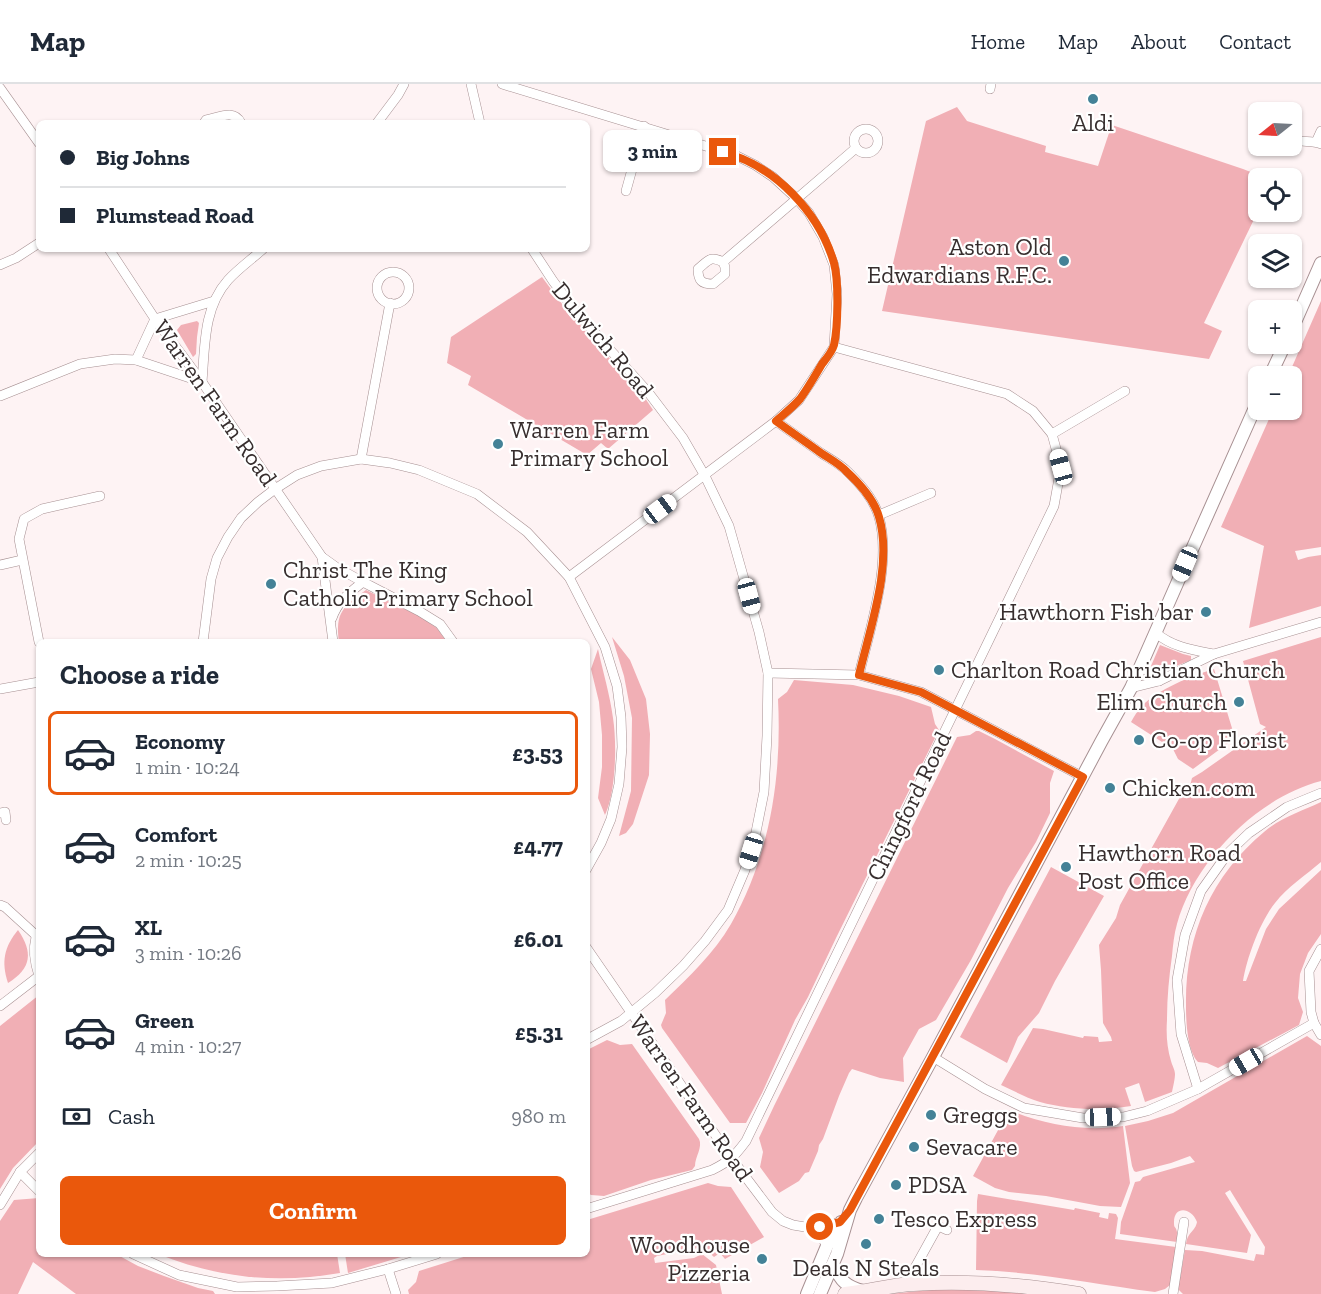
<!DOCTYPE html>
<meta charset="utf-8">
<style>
:root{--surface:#fff;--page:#f2f2f3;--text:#1f2937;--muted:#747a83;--line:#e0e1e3;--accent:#ea580c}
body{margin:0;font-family:"Zilla Slab",serif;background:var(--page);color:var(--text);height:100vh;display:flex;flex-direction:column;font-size:22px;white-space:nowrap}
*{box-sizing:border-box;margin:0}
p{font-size:20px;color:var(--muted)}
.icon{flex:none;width:33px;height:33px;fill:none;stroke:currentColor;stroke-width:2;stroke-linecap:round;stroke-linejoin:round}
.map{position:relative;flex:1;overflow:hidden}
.drawer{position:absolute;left:36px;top:555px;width:554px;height:618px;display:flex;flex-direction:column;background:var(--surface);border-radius:9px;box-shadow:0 2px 4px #0004}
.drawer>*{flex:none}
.banner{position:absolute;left:36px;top:36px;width:554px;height:132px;border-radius:9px;box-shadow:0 2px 4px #0004;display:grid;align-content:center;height:132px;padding:0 24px;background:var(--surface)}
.needle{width:39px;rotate:252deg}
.controls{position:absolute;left:1248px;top:18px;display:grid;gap:12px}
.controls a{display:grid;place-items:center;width:54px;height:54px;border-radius:9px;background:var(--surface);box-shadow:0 2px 4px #0004;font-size:30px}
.end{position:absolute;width:27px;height:27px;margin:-14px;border:8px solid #ea580c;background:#fff;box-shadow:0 0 0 3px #fff}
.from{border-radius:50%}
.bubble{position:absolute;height:42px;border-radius:9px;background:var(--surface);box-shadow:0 2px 4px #0004;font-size:20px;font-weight:800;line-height:42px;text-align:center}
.car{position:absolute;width:18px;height:36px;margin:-18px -9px;border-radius:8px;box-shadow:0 0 4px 2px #0007;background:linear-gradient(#fff 24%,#345 0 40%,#fff 0 76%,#345 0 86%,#fff 0)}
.banner b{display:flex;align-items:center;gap:21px;height:57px;font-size:22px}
.banner b+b{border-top:2px solid var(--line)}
.banner i{width:15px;height:15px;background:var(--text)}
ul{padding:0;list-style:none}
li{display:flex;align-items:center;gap:18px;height:84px;margin:0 12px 9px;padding:0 12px;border:3px solid transparent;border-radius:9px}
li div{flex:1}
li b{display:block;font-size:22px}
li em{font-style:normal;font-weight:800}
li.current{border-color:var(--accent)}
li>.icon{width:54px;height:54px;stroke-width:1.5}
h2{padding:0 24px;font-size:27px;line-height:72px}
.pay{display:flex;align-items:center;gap:15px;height:66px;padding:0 24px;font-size:22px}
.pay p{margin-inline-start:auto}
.button{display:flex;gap:12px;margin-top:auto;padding:12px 24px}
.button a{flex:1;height:69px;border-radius:9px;background:var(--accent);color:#fff;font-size:24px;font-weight:800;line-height:69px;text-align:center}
header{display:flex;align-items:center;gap:36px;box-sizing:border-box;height:84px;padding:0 30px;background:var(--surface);border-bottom:2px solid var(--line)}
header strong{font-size:28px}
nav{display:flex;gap:33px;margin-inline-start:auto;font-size:21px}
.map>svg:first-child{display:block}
</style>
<header>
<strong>Map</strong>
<nav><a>Home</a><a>Map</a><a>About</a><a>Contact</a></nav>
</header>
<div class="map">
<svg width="1321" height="1210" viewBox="0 0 1321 1210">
<rect width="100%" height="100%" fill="#fef3f4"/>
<g fill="#f1afb5">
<path d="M957 23 967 37 1046 62 1045 68 1098 82 1109 49 1101 47 1103 38 1243 85 1266 94H1258V127L1204 239 1222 247 1209 275 882 227 926 37Z"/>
<path d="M542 193 565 224 645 314 653 326 608 365 601 359 587 371 468 301 471 292 447 279 451 253Z"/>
<path d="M1321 217V463L1295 467 1298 476 1308 473 1321 471V522L1249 544 1264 462 1221 443 1273 326H1292V292H1288Z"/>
<path d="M197 237 199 239 197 253 196 270 193 273 177 246 181 241Z"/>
<path d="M366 506 419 532 437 544 447 558H339C335 528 343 523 366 506Z"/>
<path d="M612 553 630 576 646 615 650 650 649 691 633 740 626 749 619 752 631 707 632 634 624 592Z"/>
<path d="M1321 553V697C1258 713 1194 777 1177 840 1174 850 1173 861 1172 872 1169 893 1167 914 1167 936 1166 950 1167 964 1171 977 1172 981 1175 986 1175 990 1175 995 1173 1003 1172 1008L1145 1018 1139 999 1125 1004 1131 1022C1102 1027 1069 1026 1040 1018 1027 1014 1014 1007 1001 1001L1033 944 1043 945 1083 954 1084 952 1098 953 1099 958 1112 957 1111 953 1103 939 1101 886 1099 861 1116 834 1120 821 1180 713 1190 702 1192 694 1202 688 1266 643 1260 640 1243 577Z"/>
<path d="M1160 561 1183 570 1191 572V576L1159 589 1154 587 1151 582Z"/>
<path d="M598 565C603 588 610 611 613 634 617 660 616 707 605 731L598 714 602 683V651L599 618 591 585Z"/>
<path d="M1214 585 1235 654 1193 685 1178 675 1173 665 1131 638C1134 633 1137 627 1142 622 1157 606 1193 591 1214 585Z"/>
<path d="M794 596 853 601 899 612 931 623 935 640 939 646 836 854 808 913 795 936 762 1009 746 1039H730L662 944 661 941 666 929 665 916C689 893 714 869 731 840 770 771 782 693 778 615L787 608Z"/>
<path d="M976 647H979L995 655 1054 687 1050 699V729L1036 758 1008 804 971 876 936 936 919 945 903 974 904 998 880 994 852 985 849 989 839 1012 823 1055 819 1061 818 1067 809 1088 805 1089 799 1097 779 1109 760 1083 763 1068 759 1054 774 1022 957 653 970 651Z"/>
<path d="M1321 718V778C1306 791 1287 803 1275 819 1260 838 1247 873 1243 897H1246L1266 845 1279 825 1321 786V850L1308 869 1300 890 1298 914 1303 928 1299 941 1218 984 1207 979 1198 978C1187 966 1186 937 1186 921 1185 852 1211 792 1264 748 1280 734 1302 727 1321 718Z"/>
<path d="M1051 783 1104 812 1055 897 1039 929 1018 953 1007 979 960 953Z"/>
<path d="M18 846C33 868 32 884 8 899 1 878 4 863 18 846Z"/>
<path d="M39 911V1057L13 1084 0 1105V942Z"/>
<path d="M1307 952 1321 962V1210H1183L1178 1205 1185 1166 1202 1167 1254 1177 1256 1170 1264 1171 1265 1163 1230 1106 1225 1109 1251 1151 1247 1169 1186 1160C1188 1147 1195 1148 1197 1138 1191 1123 1174 1122 1174 1138 1174 1146 1175 1140 1177 1148 1178 1150 1178 1155 1177 1158L1120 1150 1121 1138 1135 1098 1140 1097 1143 1093 1195 1078 1190 1072 1171 1079 1136 1088 1134 1087 1132 1082 1125 1042 1148 1037 1173 1029Z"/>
<path d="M607 956 620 961 632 960 699 1055C703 1063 695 1073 695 1082L692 1086 651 1096 604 1112 591 1111 587 1108V966Z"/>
<path d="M1009 1026C1045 1041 1084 1048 1123 1042L1130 1099 1121 1123 1100 1122 1046 1112 1009 1108 995 1104 973 1092Z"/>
<path d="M708 1099 718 1102 731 1103 764 1153 725 1175 720 1169 714 1173 703 1163 657 1172 654 1174 655 1179 694 1174 702 1170 716 1181 722 1210H409L408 1206 416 1198 419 1187 473 1170H586L587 1136Z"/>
<path d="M978 1110 1074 1126 1075 1124 1100 1129 1099 1133 1108 1135 1109 1129 1116 1130 1118 1134 1115 1155 1176 1163 1170 1201 1165 1205 1155 1208C1095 1200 1036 1188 976 1186L977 1117Z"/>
<path d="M39 1114V1170H116L138 1182 164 1192 198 1204 213 1207 215 1210H76L33 1178 18 1210H0V1137L14 1116Z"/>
<path d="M158 1170H337L340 1189C277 1200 217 1194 158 1170Z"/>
<path d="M345 1170H411L348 1189Z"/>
<path d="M949 1204 1017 1206 1043 1210H890Z"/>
</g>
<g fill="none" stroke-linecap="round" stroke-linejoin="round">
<g stroke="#a79092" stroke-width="10">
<g id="minor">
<path d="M471 0 480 39"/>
<path d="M502 0 735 71 755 81 773 93 797 115 809 129 823 153 834 181 837 210 834 263 799 316 776 337 569 493"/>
<path d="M0 4 39 59"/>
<path d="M990 5 991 0"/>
<path d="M204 39 206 36C220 33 234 25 241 39"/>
<path d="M377 39 398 11 404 0"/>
<circle cx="866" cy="57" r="12"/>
<path d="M1292 55C1301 59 1312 56 1321 60"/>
<path d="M1316 58 1321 47"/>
<path d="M626 107 644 42"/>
<path d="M109 165 155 235 202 298 322 473 336 483 363 498 419 527 440 540 453 558"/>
<path d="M532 165 553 197 577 229 648 308 683 354 705 392 729 442 759 548 768 589 767 652 764 708 756 748 745 786 728 826 705 857 683 882 655 909 621 937 586 956"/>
<path d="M723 178 725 183V190L713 200C702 200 698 197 698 185 708 177 710 171 723 178L856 64"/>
<path d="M0 181 16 174 39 159"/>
<circle cx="393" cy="204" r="16"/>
<path d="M155 235 214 217"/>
<path d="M136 276 155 235"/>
<path d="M202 298C205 263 203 224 228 196 238 185 252 175 263 165"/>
<path d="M0 312 80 280 115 275 136 276 202 298"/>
<path d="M776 337C791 348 806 358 821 369 830 375 840 380 848 388 860 400 874 415 879 433 892 480 870 544 859 591"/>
<path d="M1052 350 1125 307"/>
<path d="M361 375 390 219"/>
<path d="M879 431 931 409"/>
<path d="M322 473 333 558"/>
<path d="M0 481 22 476"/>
<path d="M332 534C338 517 349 509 363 498"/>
<path d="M1156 549C1172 563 1193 566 1214 570"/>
<path d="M39 558 19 455 24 435 42 425 100 412"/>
<path d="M203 558 211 495 217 474 228 453 241 434 258 418 275 405 297 391 321 382 361 375 390 379 419 386 477 410 527 448 569 493 605 563 617 602 621 633 622 663 619 700 611 735 601 759 586 786"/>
<path d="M1142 582 1159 597"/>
<path d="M768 589 859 591 921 608 1083 693"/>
<path d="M1131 604 1159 597 1214 570 1321 538"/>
<path d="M0 605 39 598"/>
<path d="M0 729 5 728 6 736"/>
<path d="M0 821 5 823 39 854"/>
<path d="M36 853C33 865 35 880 39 892"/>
<path d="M586 863 732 1075 772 1128 783 1137 793 1141 811 1144 820 1143 840 1138 843 1141"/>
<path d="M1321 865 1309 887 1311 928 1314 939 1321 951"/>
<path d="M0 922 39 892"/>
<path d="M933 973 985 1005 1024 1024 1083 1034 1123 1033 1147 1027 1198 1005 1314 939"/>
<path d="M1198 1005 1181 950 1177 896 1185 851 1201 807 1228 769 1249 749 1287 723 1321 709"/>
<path d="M20 1088 39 1107"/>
<path d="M0 1121 20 1088 39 1069"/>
<path d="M586 1125 712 1086C730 1077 734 1073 746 1057L1054 422 1061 383 1052 350 1033 327 1007 310 834 263"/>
<path d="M811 1144 821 1152 827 1162"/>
<path d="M133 1170 179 1191 237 1203 277 1202 332 1199 388 1185 437 1170"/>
<path d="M388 1185 396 1210"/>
<path d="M911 1200 912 1189 938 1142 947 1146"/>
<path d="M1173 1210 1184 1138"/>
</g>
</g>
<g stroke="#a79092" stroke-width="14">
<g id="tertiary">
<path d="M1292 245 1321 179"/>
<path d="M1270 292 1285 260"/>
<path d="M833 1180C841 1197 845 1202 863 1207"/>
<path d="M807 1210 827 1162 841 1138"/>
<path d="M820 1210 837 1170 850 1126 856 1114 933 973 1101 658 1131 604 1190 470 1258 317"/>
</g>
</g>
<g stroke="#a79092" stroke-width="15">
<path id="secondary" d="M845 1210C868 1208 890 1201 913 1200 968 1196 1024 1201 1079 1210"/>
</g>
<use href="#minor" stroke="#fff" stroke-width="9"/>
<use href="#tertiary" stroke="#fff" stroke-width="12"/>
<use href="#secondary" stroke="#fcedee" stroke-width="14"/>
</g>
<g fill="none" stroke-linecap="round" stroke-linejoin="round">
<path stroke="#ea580c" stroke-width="8" d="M723 68C775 82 819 128 834 179 839 197 838 243 834 261 832 268 826 275 822 280 815 292 808 304 800 315 793 323 784 330 776 337 791 348 806 358 821 369 830 375 840 380 847 388 860 400 874 415 879 433 893 480 870 544 859 591L921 608 1083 693 850 1126 840 1138 820 1143"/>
</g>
<g fill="#448297" stroke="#fff" stroke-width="2">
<circle cx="1093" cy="15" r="6"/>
<circle cx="1064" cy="177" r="6"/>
<circle cx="498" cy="360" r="6"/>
<circle cx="271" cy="500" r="6"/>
<circle cx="1206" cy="528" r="6"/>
<circle cx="939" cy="586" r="6"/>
<circle cx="1239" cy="618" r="6"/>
<circle cx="1139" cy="656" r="6"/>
<circle cx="1110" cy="704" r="6"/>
<circle cx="1066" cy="783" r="6"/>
<circle cx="931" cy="1031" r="6"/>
<circle cx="914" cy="1063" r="6"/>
<circle cx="896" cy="1101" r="6"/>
<circle cx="879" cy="1135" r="6"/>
<circle cx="866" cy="1160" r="6"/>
<circle cx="762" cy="1175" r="6"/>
</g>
<g text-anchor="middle" stroke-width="4.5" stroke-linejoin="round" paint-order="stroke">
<g font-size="24" fill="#372e2e" stroke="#fff" text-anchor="start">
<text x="1093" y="47" text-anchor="middle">Aldi</text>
<text x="1052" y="171" text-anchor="end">Aston Old<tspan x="1052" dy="28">Edwardians R.F.C.</tspan></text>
<text x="510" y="354">Warren Farm<tspan x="510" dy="28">Primary School</tspan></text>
<text x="283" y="494">Christ The King<tspan x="283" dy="28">Catholic Primary School</tspan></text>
<text x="1194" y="536" text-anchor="end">Hawthorn Fish bar</text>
<text x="951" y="594">Charlton Road Christian Church</text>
<text x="1227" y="626" text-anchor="end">Elim Church</text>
<text x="1151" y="664">Co-op Florist</text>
<text x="1122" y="712">Chicken.com</text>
<text x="1078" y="777">Hawthorn Road<tspan x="1078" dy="28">Post Office</tspan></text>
<text x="943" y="1039">Greggs</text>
<text x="926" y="1071">Sevacare</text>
<text x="908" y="1109">PDSA</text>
<text x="891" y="1143">Tesco Express</text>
<text x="750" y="1169" text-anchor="end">Woodhouse<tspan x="750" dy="28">Pizzeria</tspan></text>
<text x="866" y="1192" text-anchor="middle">Deals N Steals</text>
</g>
<g font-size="24" fill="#372e2e" stroke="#fff">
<text transform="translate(603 256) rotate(50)" y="8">Dulwich Road</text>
<text transform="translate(215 319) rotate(55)" y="8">Warren Farm Road</text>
<text transform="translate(909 722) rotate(-64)" y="8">Chingford Road</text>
<text transform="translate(691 1014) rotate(55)" y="8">Warren Farm Road</text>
</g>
</g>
</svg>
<div class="controls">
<a><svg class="needle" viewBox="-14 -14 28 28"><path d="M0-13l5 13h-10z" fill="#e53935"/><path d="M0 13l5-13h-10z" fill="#747a83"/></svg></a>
<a><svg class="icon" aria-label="locate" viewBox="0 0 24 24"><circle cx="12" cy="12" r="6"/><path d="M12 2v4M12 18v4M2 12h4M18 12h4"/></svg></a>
<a><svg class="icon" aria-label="layers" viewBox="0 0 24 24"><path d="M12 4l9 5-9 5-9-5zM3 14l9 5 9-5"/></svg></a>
<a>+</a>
<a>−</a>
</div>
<i class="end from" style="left:820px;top:1143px"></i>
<i class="end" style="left:723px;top:68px"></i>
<div class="bubble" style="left:603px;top:46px;width:99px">3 min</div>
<i class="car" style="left:1061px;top:383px;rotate:345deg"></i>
<i class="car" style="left:660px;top:425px;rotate:53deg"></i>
<i class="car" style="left:1185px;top:480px;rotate:203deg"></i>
<i class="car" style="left:749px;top:512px;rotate:165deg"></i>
<i class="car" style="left:751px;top:767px;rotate:197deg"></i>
<i class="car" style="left:1246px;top:978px;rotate:240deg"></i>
<i class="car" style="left:1103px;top:1033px;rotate:88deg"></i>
<div class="banner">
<b><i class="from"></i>Big Johns</b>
<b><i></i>Plumstead Road</b>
</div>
<section class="drawer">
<h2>Choose a ride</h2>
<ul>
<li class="current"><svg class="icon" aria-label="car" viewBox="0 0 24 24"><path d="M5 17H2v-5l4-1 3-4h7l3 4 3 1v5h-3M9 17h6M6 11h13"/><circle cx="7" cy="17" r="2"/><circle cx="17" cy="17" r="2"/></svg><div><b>Economy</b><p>1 min · 10:24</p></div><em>£3.53</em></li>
<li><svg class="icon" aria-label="car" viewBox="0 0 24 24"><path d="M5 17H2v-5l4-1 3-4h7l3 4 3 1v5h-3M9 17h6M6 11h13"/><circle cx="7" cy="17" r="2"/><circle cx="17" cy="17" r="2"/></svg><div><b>Comfort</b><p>2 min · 10:25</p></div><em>£4.77</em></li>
<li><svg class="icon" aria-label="car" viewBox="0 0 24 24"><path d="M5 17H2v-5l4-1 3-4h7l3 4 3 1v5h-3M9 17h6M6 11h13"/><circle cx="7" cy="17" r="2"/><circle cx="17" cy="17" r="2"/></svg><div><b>XL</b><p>3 min · 10:26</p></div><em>£6.01</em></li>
<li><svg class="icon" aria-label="car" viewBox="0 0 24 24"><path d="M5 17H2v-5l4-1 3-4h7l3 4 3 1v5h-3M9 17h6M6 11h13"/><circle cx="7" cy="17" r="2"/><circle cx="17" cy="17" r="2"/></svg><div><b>Green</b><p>4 min · 10:27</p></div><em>£5.31</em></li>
</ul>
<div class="pay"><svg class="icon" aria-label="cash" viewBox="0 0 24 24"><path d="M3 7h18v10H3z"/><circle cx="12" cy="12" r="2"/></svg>Cash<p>980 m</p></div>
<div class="button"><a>Confirm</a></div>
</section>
</div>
